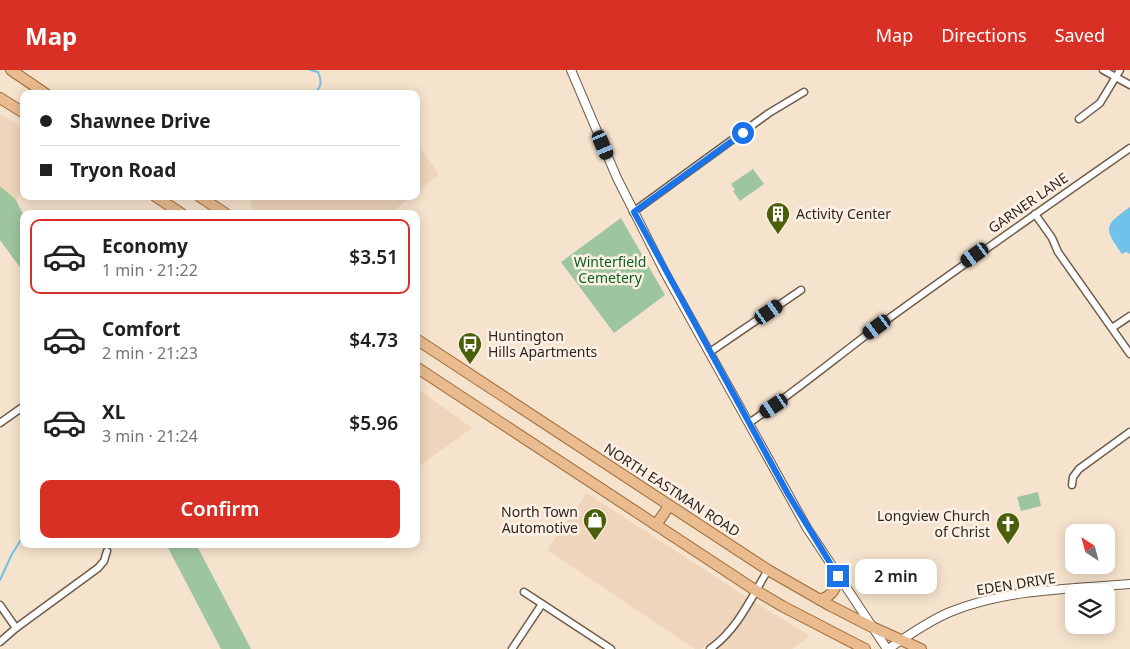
<!DOCTYPE html>
<meta charset="utf-8">
<style>
:root{--surface:#fff;--page:#f2f2f2;--text:#202124;--muted:#757577;--line:#e0e0e0;--accent:#d93025}
body{margin:0;font-family:"Noto Sans",sans-serif;background:var(--page);color:var(--text);height:100vh;display:flex;flex-direction:column;font-size:19px;white-space:nowrap}
*{box-sizing:border-box;margin:0}
p{font-size:16px;color:var(--muted)}
.icon{flex:none;width:28px;height:28px;fill:none;stroke:currentColor;stroke-width:2;stroke-linecap:round;stroke-linejoin:round}
.map{position:relative;flex:1;overflow:hidden}
.panel{position:absolute;left:20px;top:140px;width:400px;height:338px;display:flex;flex-direction:column;background:var(--surface);border-radius:10px;box-shadow:0 2px 12px #0003}
.panel>*{flex:none}
.hud{position:absolute;left:20px;top:20px;width:400px;height:110px;border-radius:10px;box-shadow:0 2px 12px #0003;display:grid;align-content:center;height:110px;padding:0 20px;background:var(--surface)}
.needle{width:32px;rotate:324deg}
.fabs{position:absolute;left:1065px;top:454px;display:grid;gap:10px}
.fabs a{display:grid;place-items:center;width:50px;height:50px;border-radius:10px;background:var(--surface);box-shadow:0 2px 12px #0003;font-size:25px}
.end{position:absolute;width:22px;height:22px;margin:-11px;border:6px solid #1a73e8;background:#fff;box-shadow:0 0 0 2px #fff}
.from{border-radius:50%}
.bubble{position:absolute;height:35px;border-radius:10px;background:var(--surface);box-shadow:0 2px 12px #0003;font-size:16px;font-weight:600;line-height:35px;text-align:center}
.car{position:absolute;width:15px;height:30px;margin:-15px -8px;border-radius:6px;box-shadow:0 0 4px 1px #0007;background:linear-gradient(#222 24%,#8ab4d8 0 40%,#222 0 76%,#8ab4d8 0 86%,#222 0)}
.hud b{display:flex;align-items:center;gap:18px;height:48px;font-size:19px}
.hud b+b{border-top:1px solid var(--line)}
.hud i{width:12px;height:12px;background:var(--text)}
ul{padding:9px 0 0;list-style:none}
li{display:flex;align-items:center;gap:15px;height:75px;margin:0 10px 8px;padding:0 10px;border:2px solid transparent;border-radius:10px}
li div{flex:1}
li b{display:block;font-size:19px}
li em{font-style:normal;font-weight:600}
li.selected{border-color:var(--accent)}
li>.icon{width:45px;height:45px;stroke-width:1.5}
.button{display:flex;gap:10px;margin-top:auto;padding:10px 20px}
.button a{flex:1;height:58px;border-radius:10px;background:var(--accent);color:#fff;font-size:20px;font-weight:600;line-height:58px;text-align:center}
header{display:flex;align-items:center;gap:30px;box-sizing:border-box;height:70px;padding:0 25px;background:var(--accent);color:#fff}
header strong{font-size:24px}
nav{display:flex;gap:28px;margin-inline-start:auto;font-size:18px}
.map>svg:first-child{display:block}
</style>
<header>
<strong>Map</strong>
<nav><a>Map</a><a>Directions</a><a>Saved</a></nav>
</header>
<div class="map">
<svg width="1130" height="579" viewBox="0 0 1130 579">
<rect width="100%" height="100%" fill="#f6e3cd"/>
<g fill="#eed5bb">
<path d="M0 44 24 59V120L16 130 0 116Z"/>
<path d="M416 73 439 104 416 123Z"/>
<path d="M255 126H412L390 144H261L249 135Z"/>
<path d="M416 318 472 358 416 398Z"/>
<path d="M587 423 737 521 810 566 792 579H709L706 575 701 579H695L547 480Z"/>
</g>
<g fill="#9dc59e">
<path d="M753 99 764 114 740 131 733 121 735 120 731 114Z"/>
<path d="M0 116 16 130 24 146V203L0 170Z"/>
<path d="M621 148 665 225 614 263 561 192Z"/>
<path d="M1038 422 1041 436 1021 441 1017 427Z"/>
<path d="M166 474H196L251 579H221Z"/>
</g>
<path fill="#70c2eb" d="M1130 137V184L1126 182 1122 184C1104 158 1103 156 1130 137Z"/>
<g fill="none" stroke-linecap="round" stroke-linejoin="round">
<g stroke="#70c2eb" stroke-width="2">
<path d="M310 0 318 2C322 11 322 18 313 24"/>
<path d="M0 510 12 484 24 465"/>
</g>
<g stroke="#6d5c4a" stroke-width="9">
<g id="minor">
<path d="M1103 0 1130 15"/>
<path d="M1079 49 1100 33 1120 0"/>
<path d="M633 142 769 43 804 22"/>
<path d="M1035 144 1052 168 1058 182 1130 284"/>
<path d="M1112 258 1130 246"/>
<path d="M710 282 801 220"/>
<path d="M0 353 24 336"/>
<path d="M749 353C792 324 832 291 873 260 958 198 1044 138 1130 78"/>
<path d="M1072 415 1073 407 1079 399 1130 362"/>
<path d="M524 522 611 579"/>
<path d="M0 535 16 558"/>
<path d="M0 572 16 558 98 498 104 491 107 481"/>
<path d="M512 579 542 534"/>
<path d="M710 579C738 559 751 528 768 500"/>
</g>
</g>
<g stroke="#6d5c4a" stroke-width="10">
<g id="tertiary">
<path d="M571 0 617 108 664 201 807 458 887 579"/>
<path d="M888 579C908 566 928 551 950 542 1006 519 1070 519 1130 514"/>
</g>
</g>
<g stroke="#9e6937" stroke-width="12">
<g id="primary">
<path d="M11 0 46 24"/>
<path d="M0 28 24 43"/>
<path d="M155 126 182 144"/>
<path d="M199 126 226 144"/>
<path d="M416 269 768 500 829 535 872 557 921 579"/>
<path d="M416 297 755 520 782 536 865 579"/>
<path d="M656 455 669 436"/>
<path d="M820 530C833 525 836 519 838 506"/>
</g>
</g>
<use href="#minor" stroke="#fff" stroke-width="6"/>
<use href="#tertiary" stroke="#fff" stroke-width="8"/>
<use href="#primary" stroke="#e9bb8f" stroke-width="10"/>
</g>
<g fill="none" stroke-linecap="round" stroke-linejoin="round">
<path stroke="#1a73e8" stroke-width="6" d="M743 63 634 142 788 424 838 506"/>
</g>
<defs>
<g id="building-pin" transform="scale(1.25)"><path d="M0 17L-7.5 6A9.5 9.5 0 1 1 7.5 6Z" fill="#4a5f08" stroke="#fdf1e5"/><path d="M-4-6H4V6H1V3H-1V6H-4ZM-2.5-4.3h1.7v1.8h-1.7ZM.8-4.3h1.7v1.8H.8ZM-2.5-1h1.7V.8h-1.7ZM.8-1h1.7V.8H.8Z" fill="#fff"/></g>
<g id="bus-pin" transform="scale(1.25)"><path d="M0 17L-7.5 6A9.5 9.5 0 1 1 7.5 6Z" fill="#4a5f08" stroke="#fdf1e5"/><path d="M-5-6H5V4H4V6H2V4H-2V6H-4V4H-5ZM-3.5-4V0h7V-4ZM-3.5 1.2v1.5H-2V1.2ZM2 1.2v1.5H3.5V1.2Z" fill="#fff"/></g>
<g id="shop-pin" transform="scale(1.25)"><path d="M0 17L-7.5 6A9.5 9.5 0 1 1 7.5 6Z" fill="#4a5f08" stroke="#fdf1e5"/><path d="M-5-2.5h2.3a2.7 3.5 0 0 1 5.4 0H5L5.5 6h-11ZM-1.5-2.5h3a1.5 2.3 0 0 0-3 0Z" fill="#fff"/></g>
<g id="church-pin" transform="scale(1.25)"><path d="M0 17L-7.5 6A9.5 9.5 0 1 1 7.5 6Z" fill="#4a5f08" stroke="#fdf1e5"/><path d="M-1.2-6h2.4v3.5h3.3v2.4h-3.3V6h-2.4V-.1h-3.3v-2.4h3.3Z" fill="#fff"/></g>
</defs>
<g fill-rule="evenodd">
<use href="#building-pin" x="778" y="144"/>
<use href="#bus-pin" x="470" y="274"/>
<use href="#shop-pin" x="595" y="450"/>
<use href="#church-pin" x="1008" y="454"/>
</g>
<g text-anchor="middle" stroke-width="5" stroke-linejoin="round" paint-order="stroke">
<g font-size="14" fill="#2d261e" stroke="#fdf1e5">
<text transform="translate(1028 133) rotate(-35)" y="5">GARNER LANE</text>
<text transform="translate(672 420) rotate(33)" y="5">NORTH EASTMAN ROAD</text>
<text transform="translate(1016 514) rotate(-9)" y="5">EDEN DRIVE</text>
</g>
<g font-size="14" fill="#2d261e" stroke="#fdf1e5" text-anchor="start">
<text x="796" y="149">Activity Center</text>
<text x="488" y="271">Huntington<tspan x="488" dy="16">Hills Apartments</tspan></text>
<text x="578" y="447" text-anchor="end">North Town<tspan x="578" dy="16">Automotive</tspan></text>
<text x="990" y="451" text-anchor="end">Longview Church<tspan x="990" dy="16">of Christ</tspan></text>
</g>
<g font-size="14" fill="#09631e" stroke="#fdf1e5">
<text x="610" y="197">Winterfield<tspan x="610" dy="16">Cemetery</tspan></text>
</g>
</g>
</svg>
<div class="fabs">
<a><svg class="needle" viewBox="-14 -14 28 28"><path d="M0-13l5 13h-10z" fill="#e53935"/><path d="M0 13l5-13h-10z" fill="#757577"/></svg></a>
<a><svg class="icon" aria-label="layers" viewBox="0 0 24 24"><path d="M12 4l9 5-9 5-9-5zM3 14l9 5 9-5"/></svg></a>
</div>
<i class="end from" style="left:743px;top:63px"></i>
<i class="end" style="left:838px;top:506px"></i>
<div class="bubble" style="left:855px;top:489px;width:82px">2 min</div>
<i class="car" style="left:603px;top:75px;rotate:157deg"></i>
<i class="car" style="left:975px;top:185px;rotate:234deg"></i>
<i class="car" style="left:769px;top:242px;rotate:55deg"></i>
<i class="car" style="left:877px;top:257px;rotate:234deg"></i>
<i class="car" style="left:774px;top:336px;rotate:236deg"></i>
<div class="hud">
<b><i class="from"></i>Shawnee Drive</b>
<b><i></i>Tryon Road</b>
</div>
<section class="panel">
<ul>
<li class="selected"><svg class="icon" aria-label="car" viewBox="0 0 24 24"><path d="M5 17H2v-5l4-1 3-4h7l3 4 3 1v5h-3M9 17h6M6 11h13"/><circle cx="7" cy="17" r="2"/><circle cx="17" cy="17" r="2"/></svg><div><b>Economy</b><p>1 min · 21:22</p></div><em>$3.51</em></li>
<li><svg class="icon" aria-label="car" viewBox="0 0 24 24"><path d="M5 17H2v-5l4-1 3-4h7l3 4 3 1v5h-3M9 17h6M6 11h13"/><circle cx="7" cy="17" r="2"/><circle cx="17" cy="17" r="2"/></svg><div><b>Comfort</b><p>2 min · 21:23</p></div><em>$4.73</em></li>
<li><svg class="icon" aria-label="car" viewBox="0 0 24 24"><path d="M5 17H2v-5l4-1 3-4h7l3 4 3 1v5h-3M9 17h6M6 11h13"/><circle cx="7" cy="17" r="2"/><circle cx="17" cy="17" r="2"/></svg><div><b>XL</b><p>3 min · 21:24</p></div><em>$5.96</em></li>
</ul>
<div class="button"><a>Confirm</a></div>
</section>
</div>
